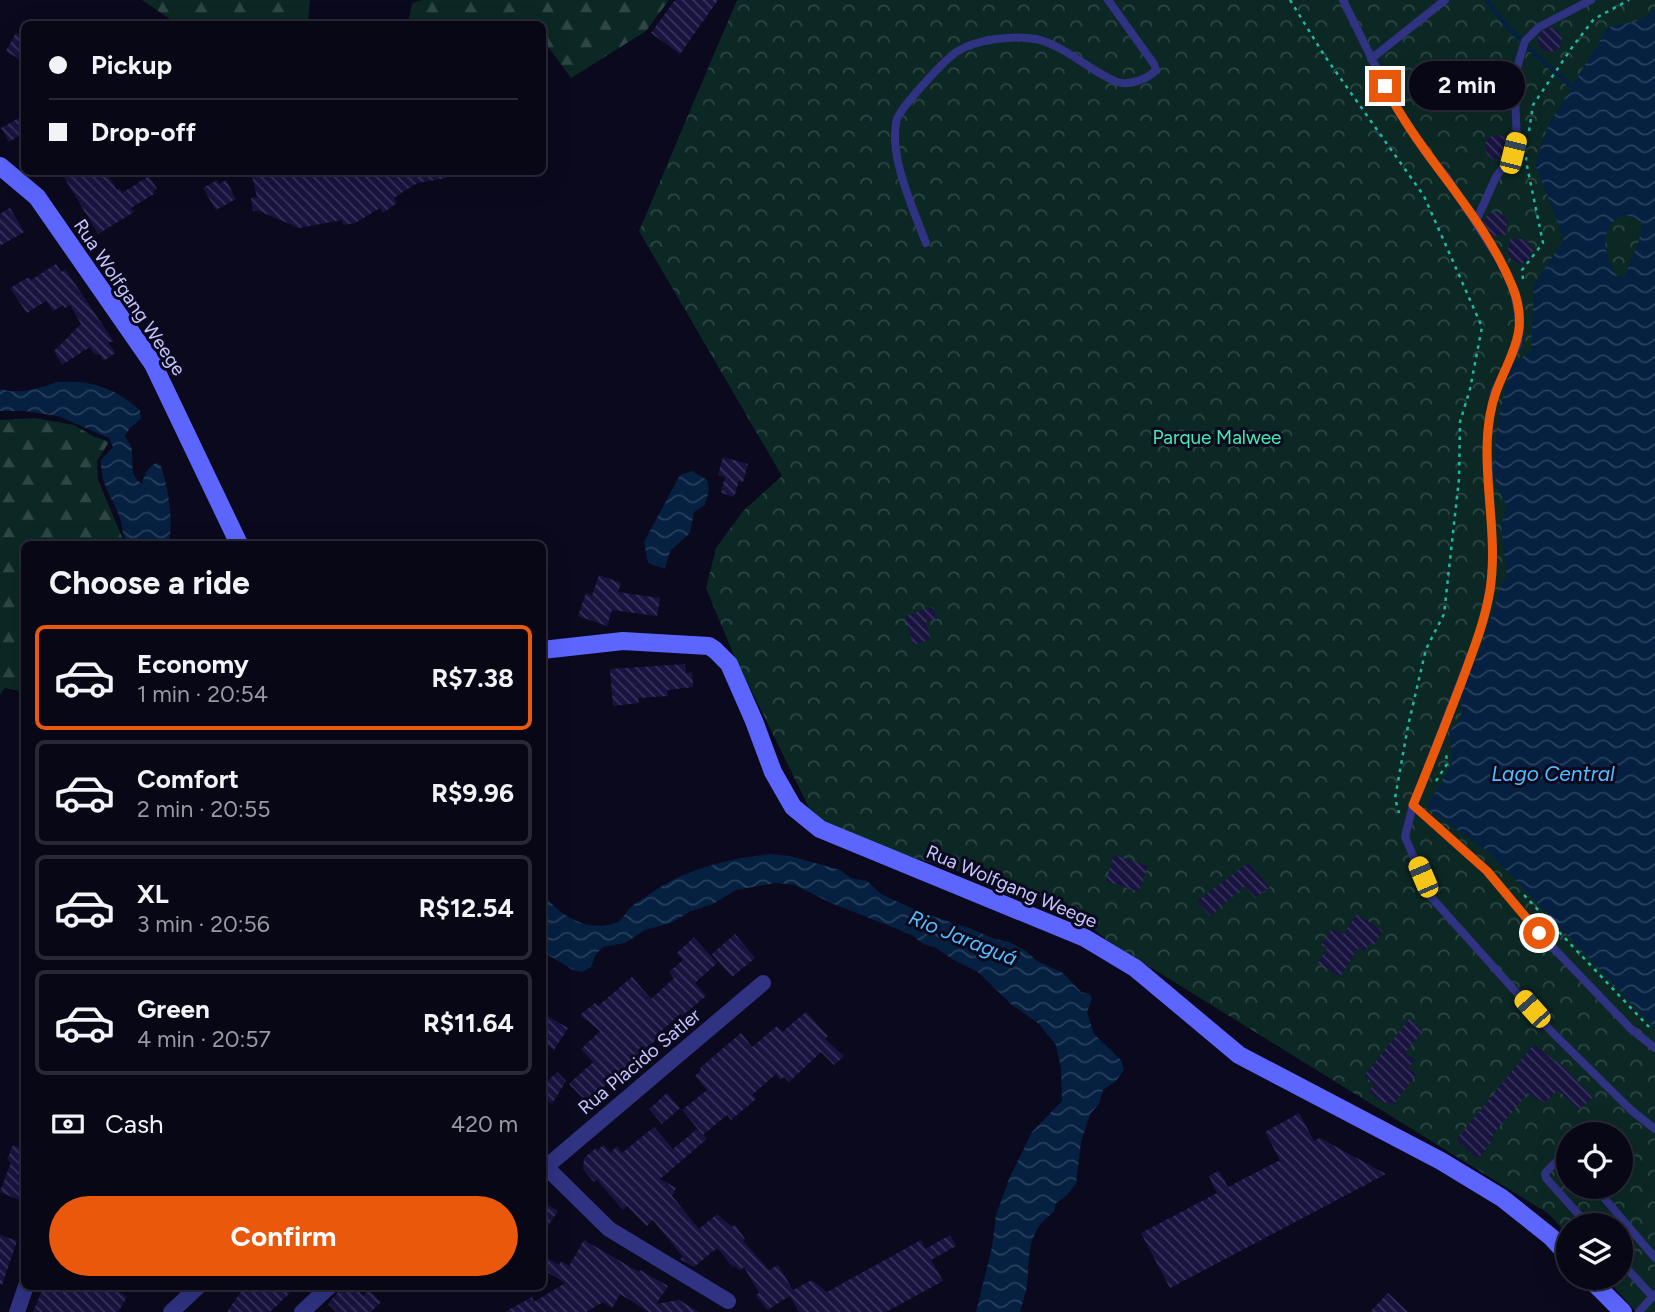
<!DOCTYPE html>
<meta charset="utf-8">
<style>
:root{--surface:#080716;--page:#161523;--text:#f1f3f6;--muted:#9899a1;--line:#292835;--accent:#ea580c}
body{margin:0;font-family:Figtree,sans-serif;background:var(--page);color:var(--text);height:100vh;display:flex;flex-direction:column;font-size:26px;white-space:nowrap}
*{box-sizing:border-box;margin:0}
p{font-size:23px;color:var(--muted)}
.icon{flex:none;width:38px;height:38px;fill:none;stroke:currentColor;stroke-width:2;stroke-linecap:round;stroke-linejoin:round}
.map{position:relative;flex:1;overflow:hidden}
.panel{position:absolute;left:21px;top:541px;width:525px;height:749px;display:flex;flex-direction:column;background:var(--surface);border-radius:10px;box-shadow:0 7px 28px #0002,0 0 0 2px var(--line)}
.panel>*{flex:none}
.guide{position:absolute;left:21px;top:21px;width:525px;height:154px;border-radius:10px;box-shadow:0 7px 28px #0002,0 0 0 2px var(--line);display:grid;align-content:center;height:154px;padding:0 28px;background:var(--surface)}
.controls{position:absolute;left:1556px;top:1122px;display:grid;gap:14px}
.controls a{display:grid;place-items:center;width:77px;height:77px;border-radius:50%;background:var(--surface);box-shadow:0 7px 28px #0002,0 0 0 2px var(--line);font-size:35px}
.end{position:absolute;width:32px;height:32px;margin:-16px;border:9px solid #ea580c;background:#fff;box-shadow:0 0 0 4px #fff}
.from{border-radius:50%}
.bubble{position:absolute;height:49px;border-radius:24px;background:var(--surface);box-shadow:0 7px 28px #0002,0 0 0 2px var(--line);font-size:23px;font-weight:700;line-height:49px;text-align:center}
.car{position:absolute;width:21px;height:42px;margin:-21px -10px;border-radius:9px;box-shadow:0 0 5px 2px #0007;background:linear-gradient(#f5c518 24%,#345 0 40%,#f5c518 0 76%,#345 0 86%,#f5c518 0)}
.guide b{display:flex;align-items:center;gap:24px;height:66px;font-size:26px}
.guide b+b{border-top:2px solid var(--line)}
.guide i{width:18px;height:18px;background:var(--text)}
ul{padding:0;list-style:none}
li{display:flex;align-items:center;gap:21px;height:105px;margin:0 14px 10px;padding:0 14px;border:4px solid var(--line);border-radius:10px}
li div{flex:1}
li b{display:block;font-size:26px}
li em{font-style:normal;font-weight:700}
li.selected{border-color:var(--accent)}
li>.icon{width:63px;height:63px;stroke-width:1.5}
h2{padding:0 28px;font-size:32px;line-height:84px}
.pay{display:flex;align-items:center;gap:18px;height:77px;padding:0 28px;font-size:26px}
.pay p{margin-inline-start:auto}
.action{display:flex;gap:14px;margin-top:auto;padding:14px 28px}
.action a{flex:1;height:80px;border-radius:42px;background:var(--accent);color:#fff;font-size:28px;font-weight:700;line-height:80px;text-align:center}
.map>svg:first-child{display:block}
</style>
<div class="map">
<svg width="1655" height="1312" viewBox="0 0 1655 1312">
<defs>
<pattern id="forest-firs" width="22" height="20" patternUnits="userSpaceOnUse" patternTransform="scale(1.75)"><rect width="22" height="20" fill="#0c2824"/><path d="M5 1l3.5 6h-7zM16 11l3.5 6h-7z" fill="#2e4645"/></pattern>
<pattern id="park-crowns" width="20" height="18" patternUnits="userSpaceOnUse" patternTransform="scale(1.75)"><rect width="20" height="18" fill="#0c2824"/><path d="M2 6a3 3 0 1 1 6 0M12 15a3 3 0 1 1 6 0" fill="none" stroke="#2e4645"/></pattern>
<pattern id="water-waves" width="16" height="10" patternUnits="userSpaceOnUse" patternTransform="scale(1.75)"><rect width="16" height="10" fill="#052040"/><path d="M0 5q4-4 8 0t8 0" fill="none" stroke="#283f5d"/></pattern>
<pattern id="building-back-hatch" width="6" height="6" patternUnits="userSpaceOnUse" patternTransform="scale(1.75)"><rect width="6" height="6" fill="#191340"/><path d="M-1 5l2 2M0 0l6 6M5-1l2 2" fill="none" stroke="#39345d"/></pattern>
</defs>
<rect width="100%" height="100%" fill="#0b091d"/>
<g fill="url(#forest-firs)">
<path d="M142 0H310L308 21 290 24H177Z"/>
<path d="M423 0H669L646 31 571 78 543 40 542 24H408L412 3Z"/>
<path d="M35 418 74 425 93 436 109 442 97 461 98 480 125 544H24V692L5 688 0 695V420Z"/>
</g>
<path fill="url(#park-crowns)" fill-rule="evenodd" d="M737 0H1655V1312H1636L1606 1278H1620V1225H1568V1235L1549 1214 1108 941 1063 904 819 828 732 651 706 588 716 548 743 511 782 476 639 231ZM1568 1134H1620V1186H1568Z"/>
<g fill="url(#water-waves)" fill-rule="evenodd">
<path d="M1655 8V1028L1490 853 1426 808 1452 764 1450 731 1461 718 1463 688 1482 646 1501 585 1507 576 1501 524 1507 507C1504 499 1498 490 1496 481 1490 449 1503 397 1511 365L1531 351 1534 285 1564 239 1535 164 1548 126 1607 29C1627 19 1639 28 1655 8ZM1624 214 1642 222 1639 241 1624 278 1615 274C1604 253 1597 227 1624 214Z"/>
<path d="M57 382C92 380 113 387 140 410L141 419 130 428 125 436C127 440 129 443 131 447 135 460 127 474 142 484 144 475 148 465 158 463L161 466C169 492 173 517 169 544H127C122 536 123 527 120 518 112 496 100 485 101 460L113 447 109 438 58 416 24 411H0V389C18 395 40 388 57 382Z"/>
<path d="M692 471 707 480 709 490 705 505 694 512 690 533 670 551 665 569 648 563 644 542 680 475Z"/>
<path d="M770 854 790 856 840 870 851 878 867 881 881 894 920 912 969 928 995 939 1009 942 1026 951 1037 961 1063 973 1081 992 1090 994 1092 999 1087 1012 1094 1034 1121 1060 1124 1070 1115 1082 1103 1090 1099 1104 1090 1114 1081 1142 1076 1183 1067 1195 1056 1203 1054 1212C1026 1230 1030 1257 1027 1285 1026 1294 1022 1303 1020 1312H976L992 1247 996 1215 1009 1179 1032 1132 1062 1101 1061 1068 1056 1045 1039 1024 1011 1004 978 972 952 959 936 948 923 944 912 935 831 903 795 885 776 883 736 890 713 904 691 911 671 923 645 930 625 943 603 947 596 954 591 967 582 972 573 970 543 952V895C562 916 584 931 613 924 624 921 624 913 632 906 637 902 644 898 650 894 684 869 730 858 770 854Z"/>
</g>
<g fill="none" stroke-linecap="round" stroke-linejoin="round">
<path stroke="#052040" stroke-width="4.5" d="M1487 0C1509 34 1542 59 1571 86"/>
</g>
<g fill="url(#building-back-hatch)">
<path d="M675 0H718L680 54 651 33Z"/>
<circle cx="1550" cy="40" r="12"/>
<path d="M16 33 24 38V62L6 51Z"/>
<path d="M24 115V133L9 142 1 128Z"/>
<circle cx="1497" cy="147" r="12"/>
<path d="M61 172H106L117 190 119 188 122 193 149 176 157 189 153 192 154 194 131 208 134 212 98 234Z"/>
<path d="M251 172H446L447 178 417 183 394 198 397 203 383 213 380 208 355 223 343 225 342 220 299 228 259 211H253L251 198 257 197Z"/>
<path d="M217 180 219 184 226 180 236 199 216 210 203 188Z"/>
<path d="M10 208 24 232 0 246V214Z"/>
<path d="M1497 211 1507 219 1506 235 1492 236 1483 222 1489 213Z"/>
<path d="M1510 239H1522L1530 243 1533 251 1527 262 1520 264 1510 258 1508 251Z"/>
<path d="M56 264 61 272 65 269 114 342H108L115 353 104 361 100 355 94 354 90 347 62 365 54 351 81 324 70 305 65 308 63 305 53 311 46 301 27 313 10 288 29 277 31 280Z"/>
<path d="M723 457 748 464 743 482 739 481 734 497 721 493 725 477 718 475Z"/>
<path d="M599 575 621 583 618 592 660 598 657 616 612 610 607 626 578 616 586 593 592 596Z"/>
<path d="M933 607 937 619 926 622 931 639 913 645 905 616Z"/>
<path d="M685 664 686 673 692 672 693 687 667 690 668 696 638 698 639 703 613 706 610 669Z"/>
<path d="M1114 855 1148 866 1139 892 1106 881Z"/>
<path d="M1248 863 1270 887 1255 898 1245 886 1210 916 1197 901Z"/>
<path d="M1357 914 1383 931 1374 945 1370 943 1364 951 1358 948 1340 977 1318 963 1327 948 1321 945 1332 929 1344 934Z"/>
<path d="M735 934 755 958 732 977 712 954Z"/>
<path d="M694 937 717 963 695 983 706 996 682 1016 680 1014 655 1037 657 1039 587 1102 569 1084 593 1062 581 1049 600 1031 580 1015 595 1003 598 1006 632 977 651 999 674 978 669 972 683 960 677 953Z"/>
<path d="M806 1012 828 1036 825 1039 844 1056 834 1065 821 1052 789 1082 784 1077 780 1080 776 1074 752 1095 756 1099 731 1120 727 1115 703 1135 682 1110 707 1090 695 1076 701 1070 700 1068 741 1033 752 1047 777 1026 782 1032Z"/>
<path d="M542 1013 568 1028 554 1050 542 1042Z"/>
<path d="M1409 1019 1423 1031 1405 1053 1415 1060 1408 1068 1417 1074 1392 1106 1386 1102 1384 1104 1369 1092 1374 1084 1364 1076Z"/>
<path d="M1534 1044 1555 1061 1557 1060 1593 1097 1579 1110 1558 1090 1545 1103 1540 1099 1538 1101 1528 1093 1491 1137 1494 1139 1478 1159 1456 1140Z"/>
<path d="M557 1072 566 1081 552 1104 542 1098V1086Z"/>
<path d="M667 1093 680 1108 662 1124 649 1109Z"/>
<path d="M1299 1113 1314 1141 1320 1138 1386 1174 1170 1288 1141 1233 1217 1193 1209 1176 1219 1171 1228 1187 1280 1160 1265 1132Z"/>
<path d="M654 1127 673 1149 697 1129 707 1139 660 1179 676 1188 672 1196 699 1229 717 1214 732 1227 735 1225 745 1239 743 1241 769 1270 778 1265 793 1290 812 1280 827 1292 921 1240 925 1249 950 1235 956 1246 931 1260 943 1281 886 1312H799L790 1296 767 1310 756 1295 759 1293 744 1267 740 1271 735 1266 733 1267 717 1248 694 1267 680 1259 683 1257 653 1220 647 1226 627 1206 623 1210 597 1180 594 1182 583 1169 584 1158 596 1148 597 1150 604 1145 610 1153 617 1146 622 1153Z"/>
<path d="M13 1145 24 1150V1202L0 1192 11 1162 7 1160Z"/>
<path d="M542 1201 558 1211 542 1235Z"/>
<path d="M0 1235 17 1241 2 1285H0Z"/>
<path d="M584 1240 639 1272 640 1270 668 1286 656 1304 679 1300 699 1312H649L620 1294 612 1308 603 1302 586 1312H505L532 1297 534 1302 565 1283 542 1269V1255L559 1265 561 1261 569 1266Z"/>
<path d="M44 1286H107L127 1297 118 1312H33Z"/>
<path d="M245 1286H297L270 1312H227Z"/>
<path d="M343 1286H354L363 1296 369 1290 381 1302 371 1312H336L328 1304Z"/>
<path d="M1388 1293 1408 1312H1370Z"/>
</g>
<g fill="none" stroke-linecap="round" stroke-linejoin="round">
<g stroke="#1fb9a3" stroke-width="2.5" stroke-dasharray="3.5 5" stroke-linecap="butt">
<path d="M1290 0 1324 55 1424 196 1482 327 1470 389 1460 422 1459 479 1444 614 1426 649 1408 726 1395 798 1399 813"/>
<path d="M1529 131 1533 105 1573 46 1594 19 1629 0"/>
<path d="M1523 279 1522 270 1543 243 1526 161 1527 152"/>
<path d="M1436 781 1447 764 1446 752"/>
<path d="M1524 895 1649 1027"/>
</g>
<g stroke="#2f3382" stroke-width="8">
<path d="M1343 0 1393 102 1428 156 1446 176 1500 261 1514 291 1520 325 1518 343 1494 393 1487 439 1493 554 1490 589 1481 629 1413 805 1487 871 1539 933 1631 1029 1655 1048"/>
<path d="M1371 59 1445 0"/>
<path d="M1476 221 1496 177 1513 153 1517 139 1514 78 1525 41 1539 27 1591 0"/>
<path d="M926 243C915 214 896 171 895 140 895 134 895 124 897 119 902 106 946 58 958 51 977 39 1015 35 1036 39 1066 46 1089 71 1117 82 1129 86 1148 79 1156 70L1154 64 1108 0"/>
<path d="M1413 805 1405 837 1431 897 1548 1028 1631 1110 1655 1129"/>
<path d="M1568 1160 1557 1161 1545 1173 1546 1178 1588 1225"/>
<path d="M1594 1186 1655 1258"/>
<path d="M1620 1261 1653 1297"/>
<path d="M1639 1312 1655 1294"/>
</g>
<g stroke="#2f3382" stroke-width="16">
<path d="M542 1165 546 1167 763 983"/>
<path d="M546 1167 609 1229 728 1301"/>
<path d="M17 1312 26 1286"/>
<path d="M171 1312 199 1286"/>
<path d="M302 1312 330 1286"/>
</g>
<g stroke="#5c66ff" stroke-width="18">
<path d="M0 166 37 197 153 364 239 544"/>
<path d="M542 650 623 641 709 646 715 650 729 664 754 721 773 772 793 807 820 829 1085 938 1135 968 1239 1055 1441 1161 1502 1198 1551 1237 1568 1255"/>
<path d="M1589 1278 1623 1312"/>
</g>
</g>
<g fill="none" stroke-linecap="round" stroke-linejoin="round">
<path stroke="#ea580c" stroke-width="9" d="M1385 86C1421 158 1483 213 1513 288 1534 342 1498 366 1490 415 1480 471 1499 532 1490 590 1485 621 1473 651 1462 681 1446 723 1430 764 1413 805L1487 871 1539 933"/>
</g>
<g text-anchor="middle" stroke-width="6" stroke-linejoin="round" paint-order="stroke">
<g font-size="19" fill="#c7c5ff" stroke="#0b091d">
<text transform="translate(130 297) rotate(56)" y="7">Rua Wolfgang Weege</text>
<text transform="translate(1012 886) rotate(23)" y="7">Rua Wolfgang Weege</text>
<text transform="translate(639 1061) rotate(-40)" y="7">Rua Placido Satler</text>
</g>
<g font-size="19" fill="#45ebb4" stroke="#0b091d">
<text x="1217" y="444">Parque Malwee</text>
</g>
<g font-size="21" font-style="italic" fill="#53beff" stroke="#0b091d">
<text x="1553" y="781">Lago Central</text>
<text transform="translate(963 938) rotate(22)" y="7">Rio Jaraguá</text>
</g>
</g>
</svg>
<div class="controls">
<a><svg class="icon" aria-label="locate" viewBox="0 0 24 24"><circle cx="12" cy="12" r="6"/><path d="M12 2v4M12 18v4M2 12h4M18 12h4"/></svg></a>
<a><svg class="icon" aria-label="layers" viewBox="0 0 24 24"><path d="M12 4l9 5-9 5-9-5zM3 14l9 5 9-5"/></svg></a>
</div>
<i class="end from" style="left:1539px;top:933px"></i>
<i class="end" style="left:1385px;top:86px"></i>
<div class="bubble" style="left:1409px;top:61px;width:116px">2 min</div>
<i class="car" style="left:1513px;top:153px;rotate:14deg"></i>
<i class="car" style="left:1423px;top:877px;rotate:337deg"></i>
<i class="car" style="left:1532px;top:1009px;rotate:318deg"></i>
<div class="guide">
<b><i class="from"></i>Pickup</b>
<b><i></i>Drop-off</b>
</div>
<section class="panel">
<h2>Choose a ride</h2>
<ul>
<li class="selected"><svg class="icon" aria-label="car" viewBox="0 0 24 24"><path d="M5 17H2v-5l4-1 3-4h7l3 4 3 1v5h-3M9 17h6M6 11h13"/><circle cx="7" cy="17" r="2"/><circle cx="17" cy="17" r="2"/></svg><div><b>Economy</b><p>1 min · 20:54</p></div><em>R$7.38</em></li>
<li><svg class="icon" aria-label="car" viewBox="0 0 24 24"><path d="M5 17H2v-5l4-1 3-4h7l3 4 3 1v5h-3M9 17h6M6 11h13"/><circle cx="7" cy="17" r="2"/><circle cx="17" cy="17" r="2"/></svg><div><b>Comfort</b><p>2 min · 20:55</p></div><em>R$9.96</em></li>
<li><svg class="icon" aria-label="car" viewBox="0 0 24 24"><path d="M5 17H2v-5l4-1 3-4h7l3 4 3 1v5h-3M9 17h6M6 11h13"/><circle cx="7" cy="17" r="2"/><circle cx="17" cy="17" r="2"/></svg><div><b>XL</b><p>3 min · 20:56</p></div><em>R$12.54</em></li>
<li><svg class="icon" aria-label="car" viewBox="0 0 24 24"><path d="M5 17H2v-5l4-1 3-4h7l3 4 3 1v5h-3M9 17h6M6 11h13"/><circle cx="7" cy="17" r="2"/><circle cx="17" cy="17" r="2"/></svg><div><b>Green</b><p>4 min · 20:57</p></div><em>R$11.64</em></li>
</ul>
<div class="pay"><svg class="icon" aria-label="cash" viewBox="0 0 24 24"><path d="M3 7h18v10H3z"/><circle cx="12" cy="12" r="2"/></svg>Cash<p>420 m</p></div>
<div class="action"><a>Confirm</a></div>
</section>
</div>
